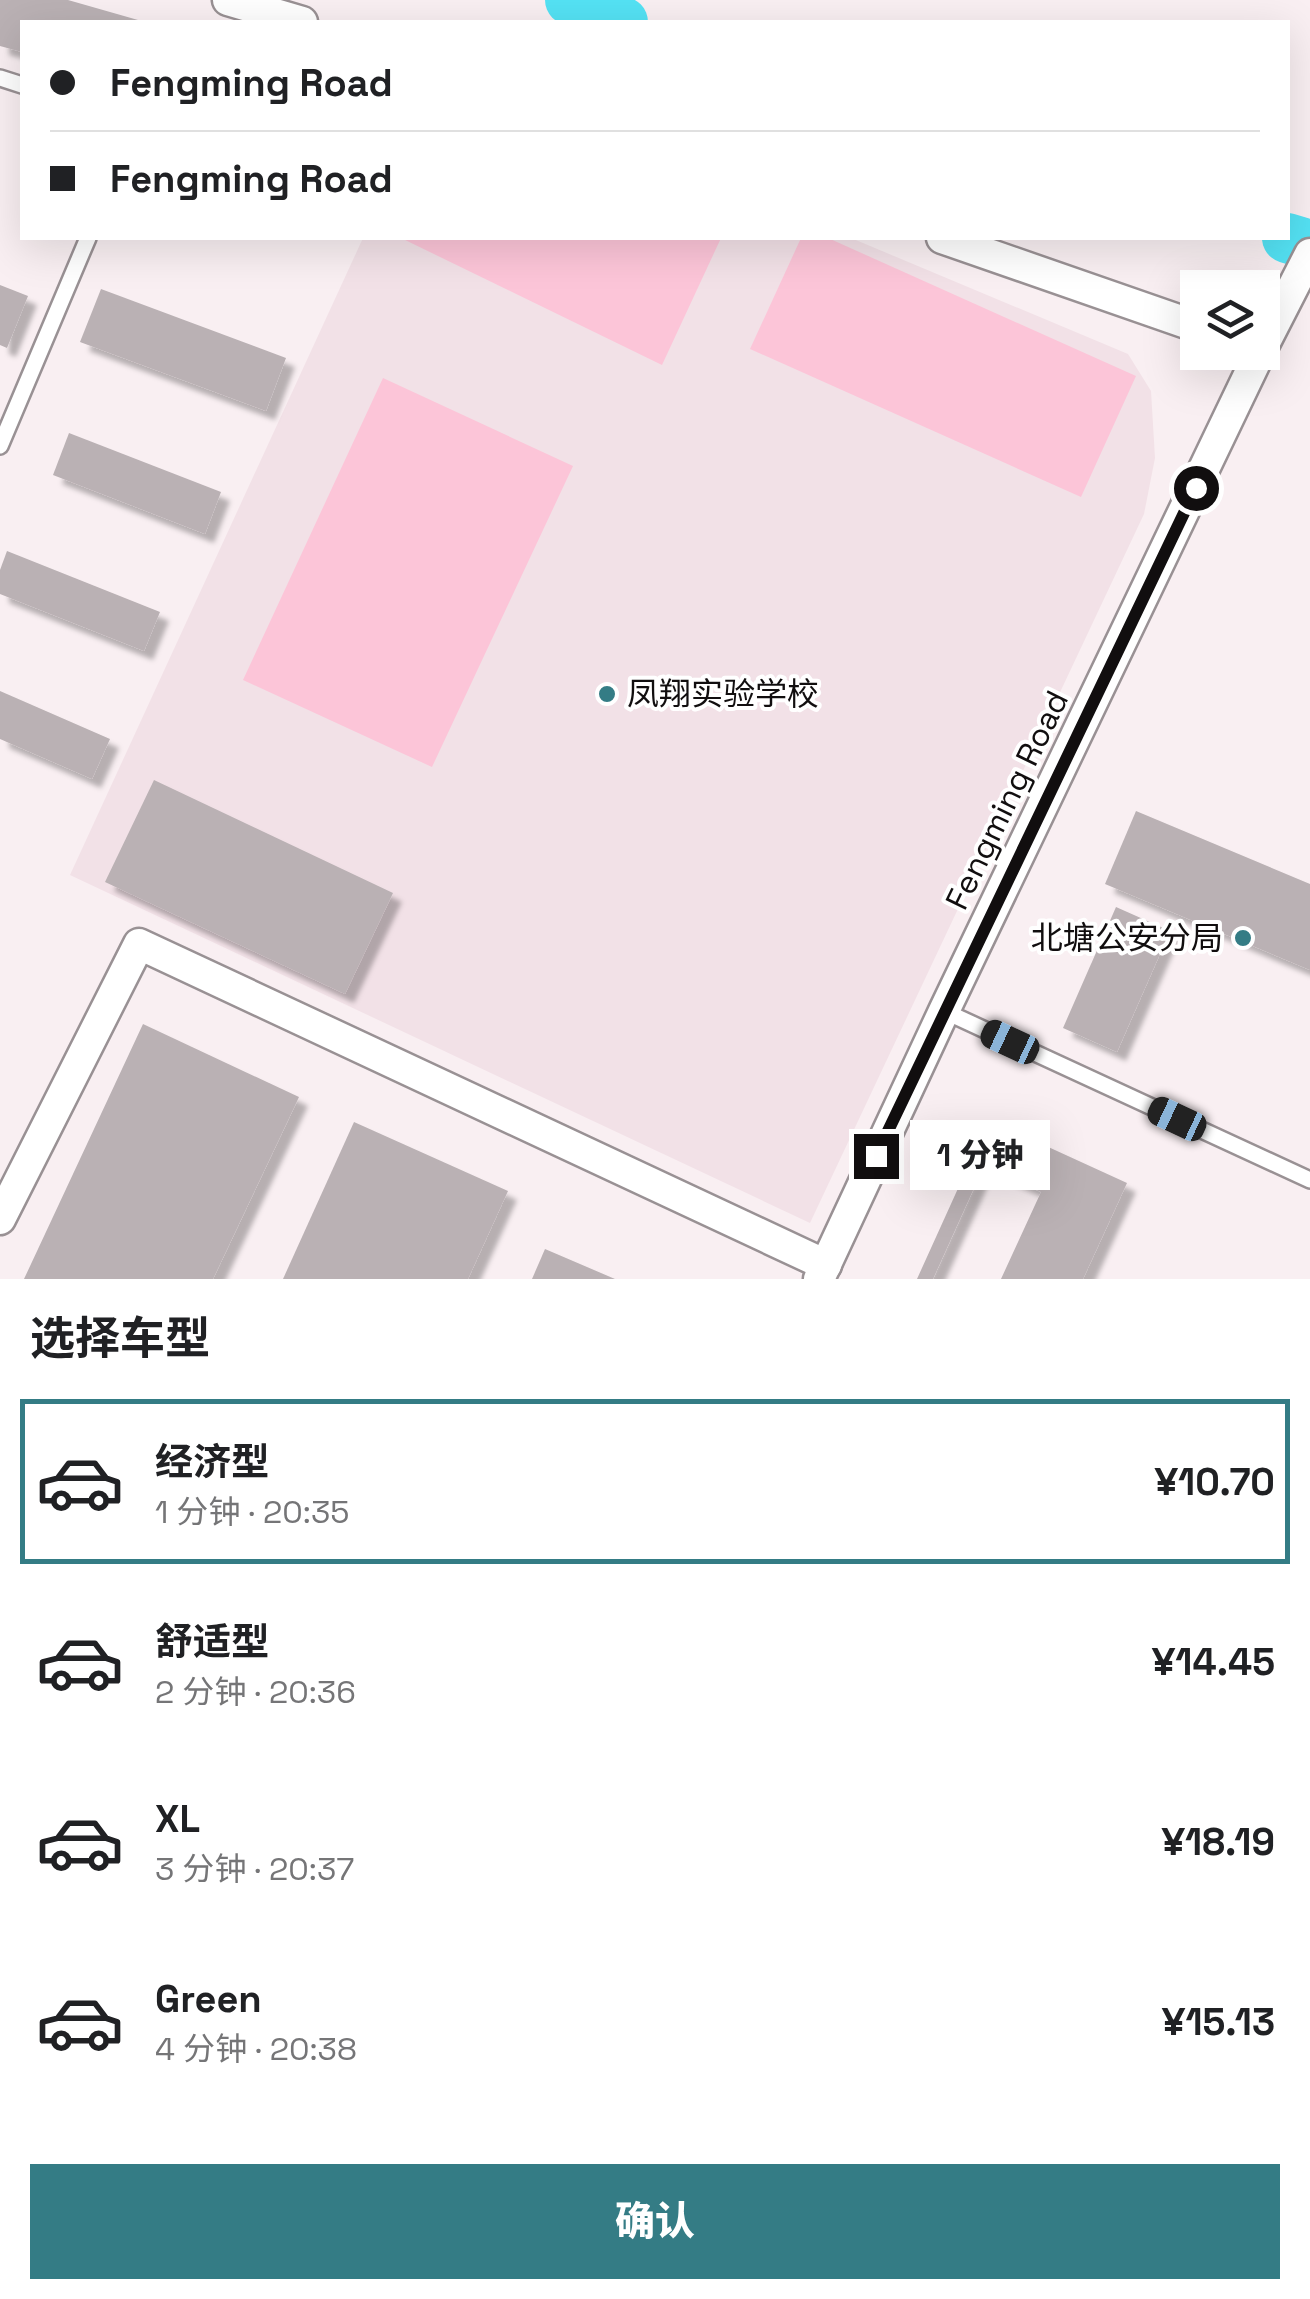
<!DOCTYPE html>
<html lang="zh">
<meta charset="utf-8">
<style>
:root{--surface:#fff;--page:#f6f6f6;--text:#202124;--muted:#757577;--line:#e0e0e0;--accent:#347c85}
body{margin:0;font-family:"Space Grotesk","Noto Sans SC",sans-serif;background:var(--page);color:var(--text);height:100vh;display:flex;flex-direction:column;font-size:38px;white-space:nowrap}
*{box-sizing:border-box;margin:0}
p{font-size:32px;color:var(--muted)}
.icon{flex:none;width:55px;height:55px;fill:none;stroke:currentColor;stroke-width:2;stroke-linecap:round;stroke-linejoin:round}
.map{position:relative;height:1279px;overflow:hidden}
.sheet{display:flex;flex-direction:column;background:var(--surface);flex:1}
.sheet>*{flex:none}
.top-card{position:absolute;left:20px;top:20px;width:1270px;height:220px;border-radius:0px;box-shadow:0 10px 40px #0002;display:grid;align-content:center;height:220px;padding:0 30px;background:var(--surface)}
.controls{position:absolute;left:1180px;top:270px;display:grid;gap:20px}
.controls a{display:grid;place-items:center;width:100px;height:100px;border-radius:0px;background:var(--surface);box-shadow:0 10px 40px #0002;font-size:50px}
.end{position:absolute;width:45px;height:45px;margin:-22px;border:12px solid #110e0f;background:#fff;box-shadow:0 0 0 5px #fff}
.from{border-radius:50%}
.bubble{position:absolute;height:70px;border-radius:0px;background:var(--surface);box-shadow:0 10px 40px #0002;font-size:32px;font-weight:800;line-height:70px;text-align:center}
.car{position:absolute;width:30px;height:60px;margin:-30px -15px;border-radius:12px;box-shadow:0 0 8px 2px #0007;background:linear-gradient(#222 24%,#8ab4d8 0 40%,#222 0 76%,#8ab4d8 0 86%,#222 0)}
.top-card b{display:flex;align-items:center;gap:35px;height:95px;font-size:38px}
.top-card b+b{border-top:2px solid var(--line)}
.top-card i{width:25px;height:25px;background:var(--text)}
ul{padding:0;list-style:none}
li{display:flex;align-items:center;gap:30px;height:165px;margin:0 20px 15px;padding:0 10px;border:5px solid transparent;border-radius:0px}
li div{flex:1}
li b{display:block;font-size:38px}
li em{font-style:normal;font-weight:800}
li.selected{border-color:var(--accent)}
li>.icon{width:90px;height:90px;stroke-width:1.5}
h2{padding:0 30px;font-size:45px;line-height:120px}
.primary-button{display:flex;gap:20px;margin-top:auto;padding:20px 30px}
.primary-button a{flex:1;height:115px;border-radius:0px;background:var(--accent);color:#fff;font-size:40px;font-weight:800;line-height:115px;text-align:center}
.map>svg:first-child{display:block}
</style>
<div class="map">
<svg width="1310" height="1279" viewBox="0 0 1310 1279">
<defs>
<filter id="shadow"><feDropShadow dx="9" dy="9" stdDeviation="2.5" flood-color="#0004"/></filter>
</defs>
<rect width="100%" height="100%" fill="#f9eff2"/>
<path fill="#f2e1e7" d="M363 238H851L1128 354 1151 391 1155 458 1144 514 810 1223 70 875Z"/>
<g fill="#fcc5d8">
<path d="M401 238H721L662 365Z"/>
<path d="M801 238H828L1136 376 1081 497 750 349Z"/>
<path d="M383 378 573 466 432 767 243 680Z"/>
</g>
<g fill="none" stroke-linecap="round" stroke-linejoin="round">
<g stroke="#54e2f4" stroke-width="50">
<path d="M570 0 623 22"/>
<path d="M1287 238 1310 245"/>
</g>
</g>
<g fill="#bab1b4" filter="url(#shadow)">
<path d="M0 0H68L145 22H22V52L0 46Z"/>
<path d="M0 285 28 296 7 348 0 345Z"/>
<path d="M101 289 286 358 266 411 80 342Z"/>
<path d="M69 433 221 492 205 534 53 475Z"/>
<path d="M7 551 160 612 144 651 0 594V570Z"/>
<path d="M0 691 110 739 92 779 0 739Z"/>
<path d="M154 780 393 893 345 994 105 882Z"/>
<path d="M1136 811 1310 884V970L1105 884Z"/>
<path d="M1116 907 1170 931 1117 1052 1063 1028Z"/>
<path d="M143 1024 299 1097 213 1279H24Z"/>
<path d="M989 1120 1127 1183 1083 1279H1001L1041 1192 984 1166 933 1279H917Z"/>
<path d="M354 1122 508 1191 468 1279H283Z"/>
<path d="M545 1249 615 1279H532Z"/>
</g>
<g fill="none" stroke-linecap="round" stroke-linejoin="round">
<g stroke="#999194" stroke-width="20">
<g id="lane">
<path d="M0 78 22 85"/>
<path d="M0 446 88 238"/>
<path d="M944 1011 1310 1180"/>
</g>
</g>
<g stroke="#999194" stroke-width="35">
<g id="street">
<path d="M228 0 302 22"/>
<path d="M942 238 1198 327"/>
<path d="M1262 348 1310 254"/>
<path d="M0 1219 139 944 826 1265"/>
<path d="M819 1279 944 1011 1260 352"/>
</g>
</g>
<use href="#lane" stroke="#fff" stroke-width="15"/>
<use href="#street" stroke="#fff" stroke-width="30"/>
</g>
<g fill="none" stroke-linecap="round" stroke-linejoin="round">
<path stroke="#110e0f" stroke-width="12" d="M876 1156 1196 488"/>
</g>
<g fill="#347c85" stroke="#fff" stroke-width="4">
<circle cx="607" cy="694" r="10"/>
<circle cx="1243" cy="938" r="10"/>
</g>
<g text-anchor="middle" stroke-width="8" stroke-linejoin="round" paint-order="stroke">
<g font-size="32" fill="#110e0f" stroke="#fff" text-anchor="start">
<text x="627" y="705">凤翔实验学校</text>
<text x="1223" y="949" text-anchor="end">北塘公安分局</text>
</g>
<g font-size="32" fill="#110e0f" stroke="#fff">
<text transform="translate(1007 800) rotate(-64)" y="11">Fengming Road</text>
</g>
</g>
</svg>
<div class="controls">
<a><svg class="icon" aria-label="layers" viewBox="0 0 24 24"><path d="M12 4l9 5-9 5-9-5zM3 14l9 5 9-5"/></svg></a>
</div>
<i class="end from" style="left:1196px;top:488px"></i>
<i class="end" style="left:876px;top:1156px"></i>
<div class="bubble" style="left:910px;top:1120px;width:140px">1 分钟</div>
<i class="car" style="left:1010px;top:1042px;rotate:295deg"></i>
<i class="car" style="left:1177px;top:1119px;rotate:295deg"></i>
<div class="top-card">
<b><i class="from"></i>Fengming Road</b>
<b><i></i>Fengming Road</b>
</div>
</div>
<section class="sheet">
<h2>选择车型</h2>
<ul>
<li class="selected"><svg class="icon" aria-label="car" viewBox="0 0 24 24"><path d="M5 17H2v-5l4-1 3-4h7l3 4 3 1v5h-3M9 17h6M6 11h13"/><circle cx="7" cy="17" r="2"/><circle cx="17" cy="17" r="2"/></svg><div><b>经济型</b><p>1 分钟 · 20:35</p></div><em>¥10.70</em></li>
<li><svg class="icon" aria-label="car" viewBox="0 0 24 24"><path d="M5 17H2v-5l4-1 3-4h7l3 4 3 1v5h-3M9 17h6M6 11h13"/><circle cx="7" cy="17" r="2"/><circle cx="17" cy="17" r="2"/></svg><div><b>舒适型</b><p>2 分钟 · 20:36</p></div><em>¥14.45</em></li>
<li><svg class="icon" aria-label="car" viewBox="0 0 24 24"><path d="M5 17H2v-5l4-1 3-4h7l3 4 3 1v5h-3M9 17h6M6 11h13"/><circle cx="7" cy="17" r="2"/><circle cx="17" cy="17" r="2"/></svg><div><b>XL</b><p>3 分钟 · 20:37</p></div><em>¥18.19</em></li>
<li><svg class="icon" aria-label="car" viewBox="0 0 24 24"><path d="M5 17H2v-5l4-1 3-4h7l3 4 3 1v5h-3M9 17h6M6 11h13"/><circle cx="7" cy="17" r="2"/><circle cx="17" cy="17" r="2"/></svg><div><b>Green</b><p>4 分钟 · 20:38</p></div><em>¥15.13</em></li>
</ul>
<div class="primary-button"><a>确认</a></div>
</section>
